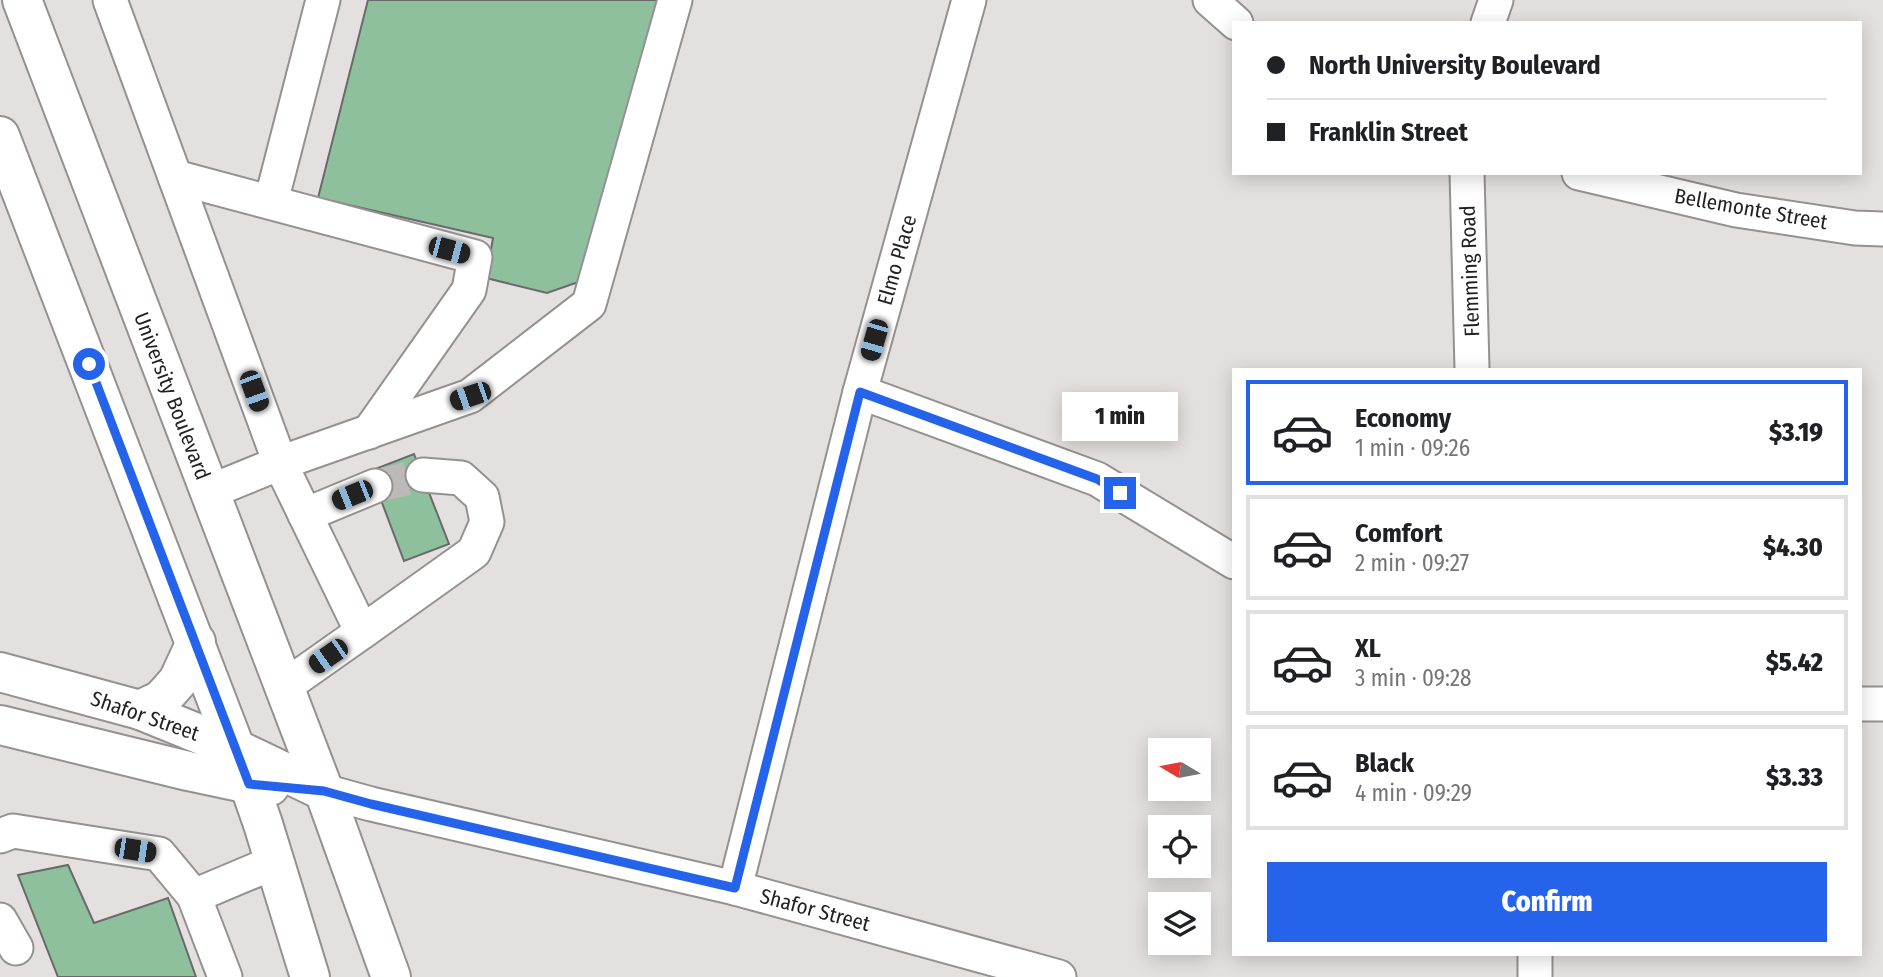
<!DOCTYPE html>
<meta charset="utf-8">
<style>
:root{--surface:#fff;--page:#f2f2f2;--text:#202124;--muted:#757577;--line:#e0e0e0;--accent:#2563eb}
body{margin:0;font-family:"Fira Sans Condensed",sans-serif;background:var(--page);color:var(--text);height:100vh;display:flex;flex-direction:column;font-size:26px;white-space:nowrap}
*{box-sizing:border-box;margin:0}
p{font-size:23px;color:var(--muted)}
.icon{flex:none;width:38px;height:38px;fill:none;stroke:currentColor;stroke-width:2;stroke-linecap:round;stroke-linejoin:round}
.map{position:relative;flex:1;overflow:hidden}
.sheet{position:absolute;left:1232px;top:368px;width:630px;height:588px;display:flex;flex-direction:column;background:var(--surface);border-radius:0px;box-shadow:0 4px 18px #0003}
.sheet>*{flex:none}
.hud{position:absolute;left:1232px;top:21px;width:630px;height:154px;border-radius:0px;box-shadow:0 4px 18px #0003;display:grid;align-content:center;height:154px;padding:0 35px;background:var(--surface)}
.needle{width:46px;rotate:280deg}
.tools{position:absolute;left:1148px;top:738px;display:grid;gap:14px}
.tools a{display:grid;place-items:center;width:63px;height:63px;border-radius:0px;background:var(--surface);box-shadow:0 4px 18px #0003;font-size:35px}
.end{position:absolute;width:32px;height:32px;margin:-16px;border:9px solid #2563eb;background:#fff;box-shadow:0 0 0 4px #fff}
.from{border-radius:50%}
.bubble{position:absolute;height:49px;border-radius:0px;background:var(--surface);box-shadow:0 4px 18px #0003;font-size:23px;font-weight:800;line-height:49px;text-align:center}
.car{position:absolute;width:21px;height:42px;margin:-21px -10px;border-radius:9px;box-shadow:0 0 5px 2px #0007;background:linear-gradient(#222 24%,#8ab4d8 0 40%,#222 0 76%,#8ab4d8 0 86%,#222 0)}
.hud b{display:flex;align-items:center;gap:24px;height:66px;font-size:26px}
.hud b+b{border-top:2px solid var(--line)}
.hud i{width:18px;height:18px;background:var(--text)}
ul{padding:12px 0 0;list-style:none}
li{display:flex;align-items:center;gap:21px;height:105px;margin:0 14px 10px;padding:0 21px;border:4px solid var(--line);border-radius:0px}
li div{flex:1}
li b{display:block;font-size:26px}
li em{font-style:normal;font-weight:800}
li.active{border-color:var(--accent)}
li>.icon{width:63px;height:63px;stroke-width:1.5}
.cta{display:flex;gap:14px;margin-top:auto;padding:14px 35px}
.cta a{flex:1;height:80px;border-radius:0px;background:var(--accent);color:#fff;font-size:28px;font-weight:800;line-height:80px;text-align:center}
.map>svg:first-child{display:block}
</style>
<div class="map">
<svg width="1883" height="977" viewBox="0 0 1883 977">
<rect width="100%" height="100%" fill="#e5e0e0"/>
<g fill="#8ec09d" stroke="#686b69" stroke-width="2">
<path d="M368 0H667L590 278 547 293 486 278 493 238 318 198Z"/>
<path d="M414 454 449 544 404 561 370 471Z"/>
<path d="M68 865 94 923 168 898 196 977H58L18 875Z"/>
</g>
<g fill="none" stroke-linecap="round" stroke-linejoin="round">
<path stroke="#beb9b9" stroke-width="33" stroke-dasharray="33 17" stroke-linecap="butt" d="M375 486 423 475"/>
<g stroke="#959191" stroke-width="37">
<g id="minor">
<path d="M110 0 280 463 362 632 284 687"/>
<path d="M1210 0 1236 23"/>
<path d="M1488 23 1496 0"/>
<path d="M1467 173 1472 369"/>
<path d="M1579 173 1736 210 1855 228 1883 229"/>
<path d="M175 177 475 257 469 290 369 432"/>
<path d="M271 202 323 0"/>
<path d="M860 392 1097 479 1234 562"/>
<path d="M209 492 280 463 470 396 589 304 675 0"/>
<path d="M305 515 375 486"/>
<path d="M362 632 474 552 487 522 482 497 461 478 423 475"/>
<path d="M1860 704H1883"/>
<path d="M324 791 371 804 735 888 1059 977"/>
<path d="M0 836 13 831 159 854 194 896"/>
<path d="M735 888 860 392 969 0"/>
<path d="M0 920 16 948"/>
<path d="M225 977 194 896 275 862"/>
<path d="M1535 977V954"/>
</g>
</g>
<g stroke="#959191" stroke-width="42">
<g id="major">
<path d="M22 0 324 791 391 977"/>
<path d="M0 136 249 784 263 824 310 977"/>
<path d="M0 672 140 710 236 749 324 791"/>
<path d="M140 710 161 700 178 681 196 642"/>
<path d="M0 725 188 771 249 784 270 786"/>
</g>
</g>
<use href="#minor" stroke="#fff" stroke-width="33"/>
<use href="#major" stroke="#fff" stroke-width="38"/>
</g>
<g fill="none" stroke-linecap="round" stroke-linejoin="round">
<path stroke="#2563eb" stroke-width="9" d="M89 364 249 784 324 791 371 804 735 888 860 392 1097 479 1120 493"/>
</g>
<g text-anchor="middle" stroke-width="5" stroke-linejoin="round" paint-order="stroke">
<g font-size="21" fill="#211f1f" stroke="#fff">
<text transform="translate(1751 209) rotate(10)" y="7">Bellemonte Street</text>
<text transform="translate(897 260) rotate(-74)" y="7">Elmo Place</text>
<text transform="translate(1470 271) rotate(-92)" y="7">Flemming Road</text>
<text transform="translate(172 396) rotate(69)" y="7">University Boulevard</text>
<text transform="translate(145 716) rotate(19)" y="7">Shafor Street</text>
<text transform="translate(815 910) rotate(15)" y="7">Shafor Street</text>
</g>
</g>
</svg>
<div class="tools">
<a><svg class="needle" viewBox="-14 -14 28 28"><path d="M0-13l5 13h-10z" fill="#e53935"/><path d="M0 13l5-13h-10z" fill="#757577"/></svg></a>
<a><svg class="icon" aria-label="locate" viewBox="0 0 24 24"><circle cx="12" cy="12" r="6"/><path d="M12 2v4M12 18v4M2 12h4M18 12h4"/></svg></a>
<a><svg class="icon" aria-label="layers" viewBox="0 0 24 24"><path d="M12 4l9 5-9 5-9-5zM3 14l9 5 9-5"/></svg></a>
</div>
<i class="end from" style="left:89px;top:364px"></i>
<i class="end" style="left:1120px;top:493px"></i>
<div class="bubble" style="left:1062px;top:392px;width:116px">1 min</div>
<i class="car" style="left:449px;top:250px;rotate:105deg"></i>
<i class="car" style="left:874px;top:340px;rotate:196deg"></i>
<i class="car" style="left:254px;top:391px;rotate:160deg"></i>
<i class="car" style="left:470px;top:396px;rotate:251deg"></i>
<i class="car" style="left:352px;top:495px;rotate:248deg"></i>
<i class="car" style="left:328px;top:656px;rotate:235deg"></i>
<i class="car" style="left:135px;top:850px;rotate:99deg"></i>
<div class="hud">
<b><i class="from"></i>North University Boulevard</b>
<b><i></i>Franklin Street</b>
</div>
<section class="sheet">
<ul>
<li class="active"><svg class="icon" aria-label="car" viewBox="0 0 24 24"><path d="M5 17H2v-5l4-1 3-4h7l3 4 3 1v5h-3M9 17h6M6 11h13"/><circle cx="7" cy="17" r="2"/><circle cx="17" cy="17" r="2"/></svg><div><b>Economy</b><p>1 min · 09:26</p></div><em>$3.19</em></li>
<li><svg class="icon" aria-label="car" viewBox="0 0 24 24"><path d="M5 17H2v-5l4-1 3-4h7l3 4 3 1v5h-3M9 17h6M6 11h13"/><circle cx="7" cy="17" r="2"/><circle cx="17" cy="17" r="2"/></svg><div><b>Comfort</b><p>2 min · 09:27</p></div><em>$4.30</em></li>
<li><svg class="icon" aria-label="car" viewBox="0 0 24 24"><path d="M5 17H2v-5l4-1 3-4h7l3 4 3 1v5h-3M9 17h6M6 11h13"/><circle cx="7" cy="17" r="2"/><circle cx="17" cy="17" r="2"/></svg><div><b>XL</b><p>3 min · 09:28</p></div><em>$5.42</em></li>
<li><svg class="icon" aria-label="car" viewBox="0 0 24 24"><path d="M5 17H2v-5l4-1 3-4h7l3 4 3 1v5h-3M9 17h6M6 11h13"/><circle cx="7" cy="17" r="2"/><circle cx="17" cy="17" r="2"/></svg><div><b>Black</b><p>4 min · 09:29</p></div><em>$3.33</em></li>
</ul>
<div class="cta"><a>Confirm</a></div>
</section>
</div>
